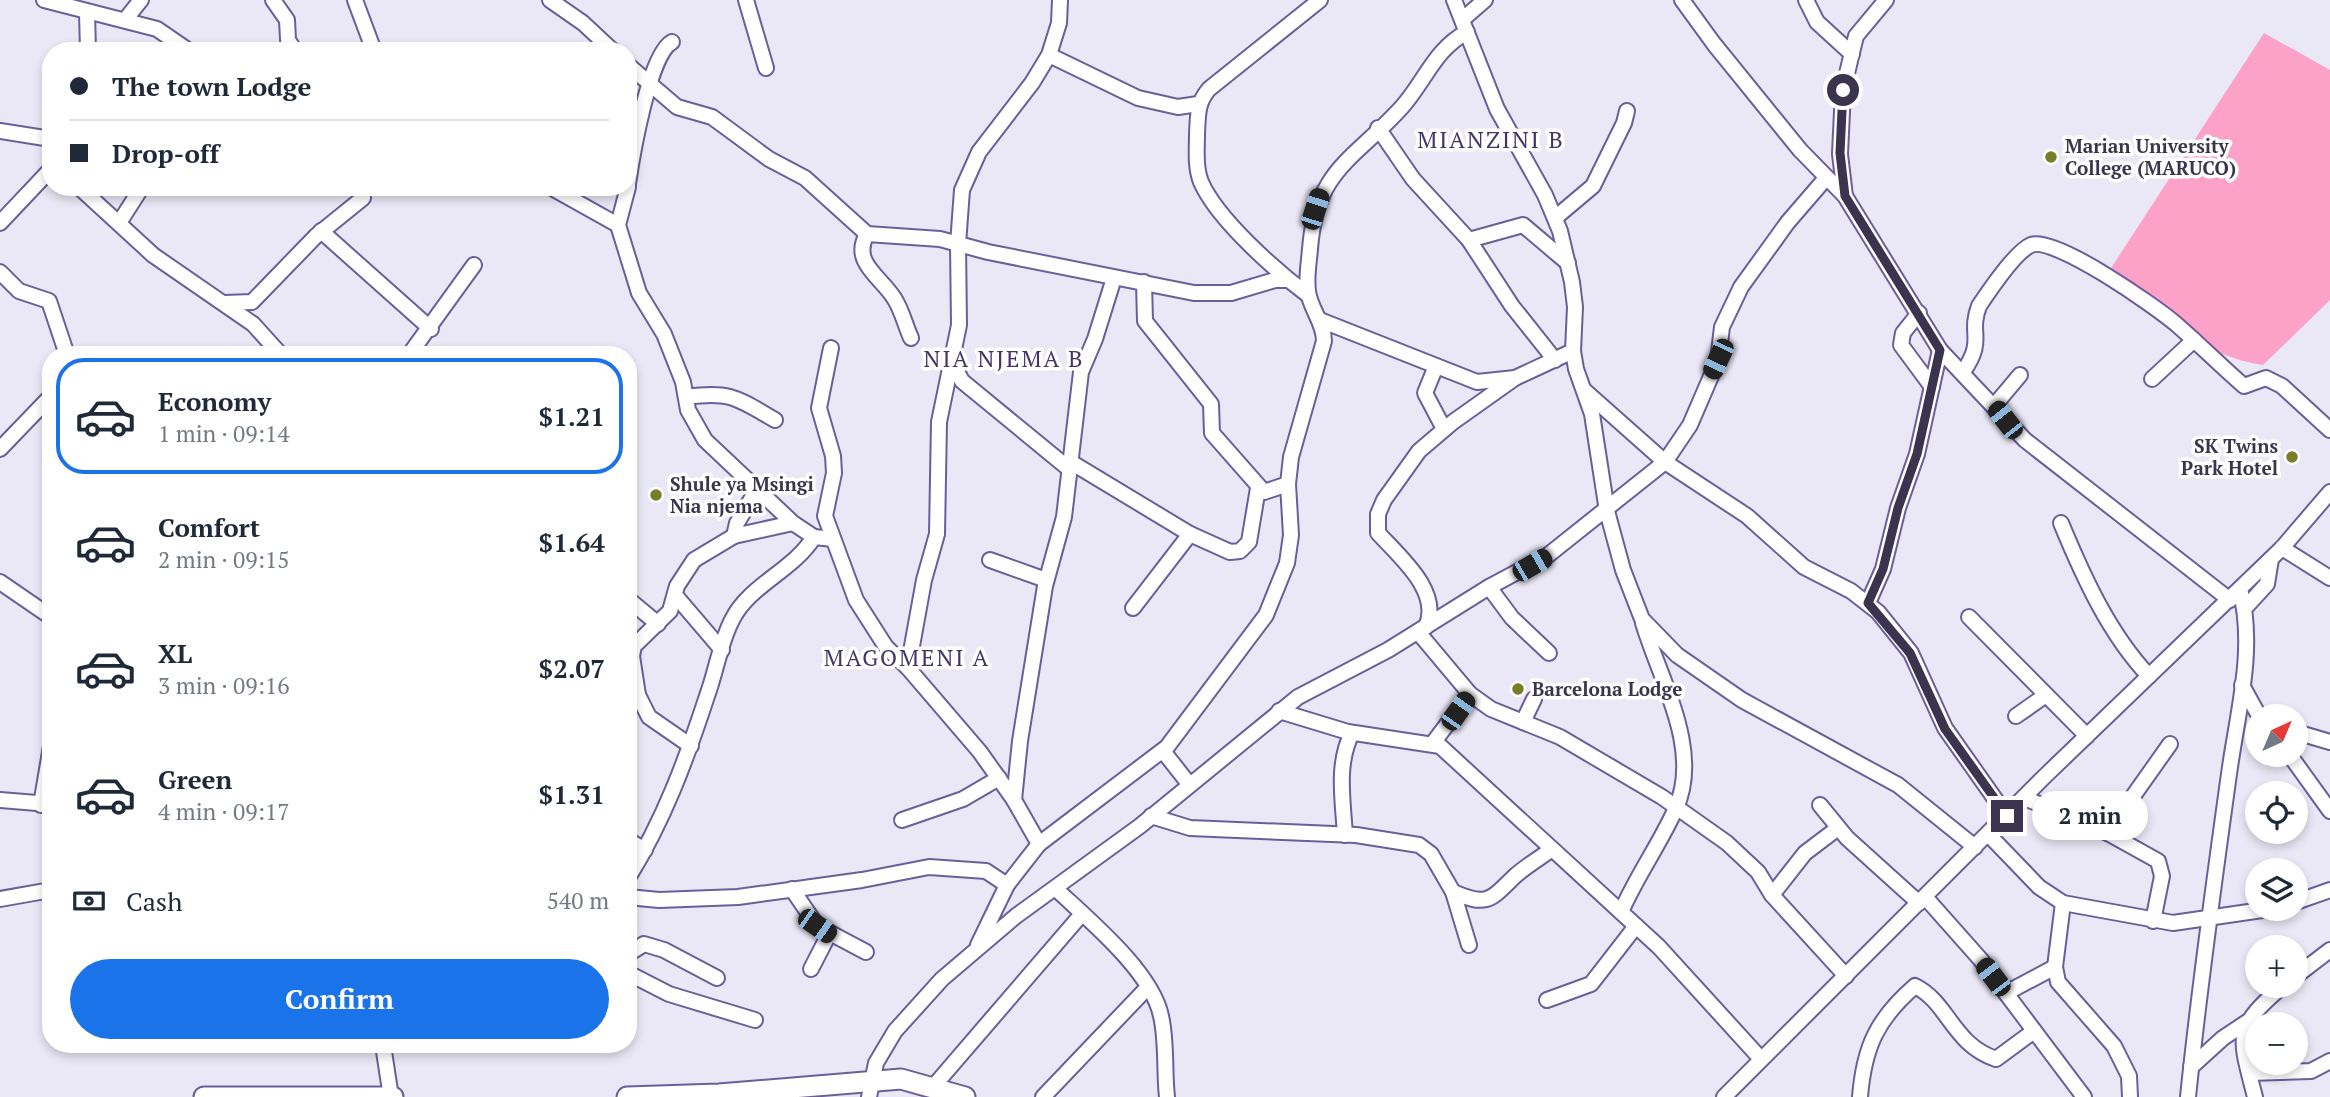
<!DOCTYPE html>
<meta charset="utf-8">
<style>
:root{--surface:#fff;--page:#f2f2f3;--text:#1f2937;--muted:#747a83;--line:#e0e1e3;--accent:#1a73e8}
body{margin:0;font-family:"PT Serif",serif;background:var(--page);color:var(--text);height:100vh;display:flex;flex-direction:column;font-size:26px;white-space:nowrap}
*{box-sizing:border-box;margin:0}
p{font-size:23px;color:var(--muted)}
.icon{flex:none;width:38px;height:38px;fill:none;stroke:currentColor;stroke-width:2;stroke-linecap:round;stroke-linejoin:round}
.map{position:relative;flex:1;overflow:hidden}
.side{position:absolute;left:42px;top:346px;width:595px;height:707px;display:flex;flex-direction:column;background:var(--surface);border-radius:28px;box-shadow:0 4px 10px #0003}
.side>*{flex:none}
.top-card{position:absolute;left:42px;top:42px;width:595px;height:154px;border-radius:28px;box-shadow:0 4px 10px #0003;display:grid;align-content:center;height:154px;padding:0 28px;background:var(--surface)}
.needle{width:46px;rotate:44deg}
.fabs{position:absolute;left:2245px;top:704px;display:grid;gap:14px}
.fabs a{display:grid;place-items:center;width:63px;height:63px;border-radius:50%;background:var(--surface);box-shadow:0 4px 10px #0003;font-size:35px}
.end{position:absolute;width:32px;height:32px;margin:-16px;border:9px solid #3a344f;background:#fff;box-shadow:0 0 0 4px #fff}
.from{border-radius:50%}
.bubble{position:absolute;height:49px;border-radius:24px;background:var(--surface);box-shadow:0 4px 10px #0003;font-size:23px;font-weight:600;line-height:49px;text-align:center}
.car{position:absolute;width:21px;height:42px;margin:-21px -10px;border-radius:9px;box-shadow:0 0 5px 2px #0007;background:linear-gradient(#222 24%,#8ab4d8 0 40%,#222 0 76%,#8ab4d8 0 86%,#222 0)}
.top-card b{display:flex;align-items:center;gap:24px;height:66px;font-size:26px}
.top-card b+b{border-top:2px solid var(--line)}
.top-card i{width:18px;height:18px;background:var(--text)}
ul{padding:12px 0 0;list-style:none}
li{display:flex;align-items:center;gap:21px;height:116px;margin:0 14px 10px;padding:0 14px;border:4px solid transparent;border-radius:28px}
li div{flex:1}
li b{display:block;font-size:26px}
li em{font-style:normal;font-weight:600}
li.current{border-color:var(--accent)}
li>.icon{width:63px;height:63px;stroke-width:1.5}
.pay{display:flex;align-items:center;gap:18px;height:77px;padding:0 28px;font-size:26px}
.pay p{margin-inline-start:auto}
.primary-button{display:flex;gap:14px;margin-top:auto;padding:14px 28px}
.primary-button a{flex:1;height:80px;border-radius:42px;background:var(--accent);color:#fff;font-size:28px;font-weight:600;line-height:80px;text-align:center}
.map>svg:first-child{display:block}
</style>
<div class="map">
<svg width="2330" height="1097" viewBox="0 0 2330 1097">
<rect width="100%" height="100%" fill="#eae8f6"/>
<path fill="#fca1c8" d="M2264 33 2330 70V300L2263 365C2203 356 2152 315 2102 282Z"/>
<g fill="none" stroke-linecap="round" stroke-linejoin="round">
<g stroke="#6b5e9a" stroke-width="18">
<g id="minor">
<path d="M44 0 157 29 189 51"/>
<path d="M273 0 287 20 288 40 295 51"/>
<path d="M355 0 374 51"/>
<path d="M550 0 583 23 613 51"/>
<path d="M746 0 766 68"/>
<path d="M1454 0 1497 109 1545 195 1560 231 1572 282 1575 307 1573 351 1576 369 1592 414 1607 511 1623 570 1642 619 1677 655 1742 700 1898 785 1975 847"/>
<path d="M1682 0 1714 44 1800 150 1845 196 1940 350 2025 440 2230 600"/>
<path d="M1806 0 1817 22 1852 54"/>
<path d="M87 13 88 51"/>
<path d="M1463 19 1485 0"/>
<path d="M125 20 141 0"/>
<path d="M1049 55 1138 98 1178 107 1198 104"/>
<path d="M628 65 677 107 712 117 769 159 805 178 867 234 940 239 988 252 1194 293H1231L1275 280H1288"/>
<path d="M628 105 639 120"/>
<path d="M1378 128 1413 179 1469 240 1512 306 1555 360"/>
<path d="M0 131 51 139"/>
<path d="M628 184C632 157 649 54 672 42"/>
<path d="M79 187 153 255 253 324 281 355"/>
<path d="M550 187 618 225"/>
<path d="M628 187 618 225 639 293 664 334 683 382 688 410 705 440 793 523 814 537 833 539"/>
<path d="M1845 196 1840 154 1843 90 1856 36 1886 0"/>
<path d="M1555 218 1593 186 1624 123 1627 111"/>
<path d="M0 223 51 169"/>
<path d="M119 223 142 187"/>
<path d="M321 231 431 329"/>
<path d="M867 234C851 262 880 276 894 298 902 310 905 325 911 338"/>
<path d="M1469 240 1523 225 1568 263"/>
<path d="M0 272 19 291 49 301 67 355"/>
<path d="M1144 282 1145 321 1211 404 1212 433 1264 492 1288 484"/>
<path d="M1308 295C1276 271 1217 219 1201 182 1195 167 1197 149 1197 134 1198 115 1197 103 1209 89L1320 0"/>
<path d="M224 303 252 302 316 236 363 198"/>
<path d="M1919 313 1903 333 1901 345 1932 387"/>
<path d="M1320 320 1477 382 1515 378 1573 351"/>
<path d="M831 348 819 408 833 456 834 473 825 516 856 600 886 647 908 668 980 752 1014 800 1039 844"/>
<path d="M409 355 474 265"/>
<path d="M951 360 962 381 1068 468"/>
<path d="M1436 366 1425 393 1444 429"/>
<path d="M1963 372C1986 339 1968 335 1979 306 1989 291 2016 251 2031 245 2054 235 2156 307 2176 324 2199 344 2221 366 2244 386L2266 378 2282 386 2330 430"/>
<path d="M2152 379 2194 340"/>
<path d="M1585 391 1665 462 1747 516 1804 567 1851 591 1878 612 1911 653 1945 728 2007 816"/>
<path d="M687 397C731 391 737 398 775 420"/>
<path d="M1994 406 2020 375"/>
<path d="M0 449 51 396"/>
<path d="M1069 461 1190 534 1230 552 1240 551 1249 542 1258 488"/>
<path d="M2061 523C2083 576 2109 634 2149 676"/>
<path d="M734 536 737 523 756 491"/>
<path d="M2282 548 2330 578"/>
<path d="M990 560 1046 580"/>
<path d="M0 582 51 617"/>
<path d="M1489 587 1512 618 1549 653"/>
<path d="M675 595 722 650"/>
<path d="M628 599 658 624"/>
<path d="M1868 603 1883 569 1898 508 1917 454 1940 350"/>
<path d="M1133 608 1190 534"/>
<path d="M2245 608 2267 584 2271 559"/>
<path d="M1969 617 2087 736"/>
<path d="M1426 627C1442 592 1400 557 1378 533V514L1384 500 1419 451 1453 422 1515 378"/>
<path d="M1418 632 1470 694 1491 709 1560 737 1662 797 1727 843 1758 872 1772 895 1846 976"/>
<path d="M908 668 924 580 937 534 939 422 959 325 958 244 962 190 979 152 1032 83 1049 55 1059 23 1060 0"/>
<path d="M2242 685 2259 716"/>
<path d="M638 695 649 717 691 746"/>
<path d="M628 706 638 695 632 656 634 646 670 611 677 586 694 560 734 536 793 523"/>
<path d="M1279 711 1348 732 1440 746 1659 947 1761 1059"/>
<path d="M2016 716 2046 695"/>
<path d="M1523 722 1534 699"/>
<path d="M2296 732 2330 742"/>
<path d="M1433 743 1470 694"/>
<path d="M1163 751 1189 784"/>
<path d="M2289 754 2330 811"/>
<path d="M2024 798 2095 826 2158 861 2162 876 2153 921"/>
<path d="M0 800 49 804"/>
<path d="M1014 800 1020 741 1045 586 1064 517 1081 372 1095 339 1114 278"/>
<path d="M41 805 51 746"/>
<path d="M1820 805 1847 838 1919 903"/>
<path d="M1151 816 1190 828 1356 835 1419 845 1431 854 1453 892 1469 945"/>
<path d="M902 820 963 799 999 778"/>
<path d="M2107 833 2170 744"/>
<path d="M1988 834 2039 887 2063 903 2173 923 2276 908"/>
<path d="M1345 835C1343 801 1336 764 1352 733"/>
<path d="M628 840 645 850"/>
<path d="M628 878C664 820 686 760 707 696 716 672 720 643 732 620 749 585 793 571 814 537"/>
<path d="M792 889 817 926 866 952"/>
<path d="M1056 889C1089 920 1152 972 1161 1016 1167 1042 1164 1071 1167 1097"/>
<path d="M1453 892C1488 907 1490 900 1515 876 1526 866 1540 858 1552 849"/>
<path d="M1772 895 1805 853 1838 828"/>
<path d="M628 897 659 900 738 897 862 880 929 867 986 871 1007 885"/>
<path d="M1926 898 1981 960 2084 1097"/>
<path d="M0 899 51 890"/>
<path d="M2296 902 2330 890"/>
<path d="M2063 903 2055 967 2058 982 2114 1046 2129 1076 2130 1097"/>
<path d="M1621 912C1637 875 1660 844 1676 808 1702 749 1660 680 1643 623"/>
<path d="M978 945 1007 885 1039 844 1167 747 1266 615 1287 563 1291 535 1288 484 1291 457 1324 341C1324 322 1310 309 1308 291 1306 277 1309 262 1310 249 1316 169 1354 160 1402 107 1425 81 1435 49 1467 32"/>
<path d="M628 954 644 944 664 950 717 978"/>
<path d="M811 969 829 934"/>
<path d="M628 973 669 994 755 1020"/>
<path d="M2296 976 2330 950"/>
<path d="M2006 993 2055 967"/>
<path d="M1547 1000 1591 984 1636 926"/>
<path d="M383 1045 391 1097"/>
<path d="M2191 1067 2223 1038 2247 1022"/>
<path d="M2250 1073 2311 1071 2330 1061"/>
<path d="M933 1087 1081 915"/>
<path d="M869 1097 876 1063 895 1031 942 979 1016 916 1140 826 1298 697 1388 650 1489 587 1547 556 1665 462 1690 425 1718 360 1722 327 1741 287 1788 222 1826 178"/>
<path d="M1043 1097 1148 987"/>
<path d="M1724 1097 2045 776 2282 548 2330 492"/>
<path d="M1860 1097C1864 1047 1877 1019 1915 986 1949 1003 1952 1044 1996 1059L2034 1031"/>
<path d="M2188 1097C2199 989 2214 882 2229 774 2237 714 2256 649 2240 589"/>
<path d="M2255 1097C2239 1035 2233 1028 2284 985"/>
</g>
</g>
<g stroke="#6b5e9a" stroke-width="23">
<g id="major">
<path d="M204 1097H393"/>
<path d="M627 1097 719 1094 901 1079 965 1097"/>
</g>
</g>
<use href="#minor" stroke="#fff" stroke-width="14"/>
<use href="#major" stroke="#fff" stroke-width="19"/>
</g>
<g fill="none" stroke-linecap="round" stroke-linejoin="round">
<path stroke="#3a344f" stroke-width="9" d="M1843 90 1840 153 1845 196 1940 350 1917 454 1898 508 1883 569 1868 603 1910 653 1945 729 2007 816"/>
</g>
<g fill="#787d27" stroke="#fff" stroke-width="2.5">
<circle cx="2051" cy="157" r="7"/>
<circle cx="2292" cy="457" r="7"/>
<circle cx="656" cy="495" r="7"/>
<circle cx="1518" cy="689" r="7"/>
</g>
<g text-anchor="middle" stroke-width="7" stroke-linejoin="round" paint-order="stroke">
<g font-size="19" font-weight="bold" fill="#3a344f" stroke="#fff" text-anchor="start">
<text x="2065" y="153">Marian University<tspan x="2065" dy="22">College (MARUCO)</tspan></text>
<text x="2278" y="453" text-anchor="end">SK Twins<tspan x="2278" dy="22">Park Hotel</tspan></text>
<text x="670" y="491">Shule ya Msingi<tspan x="670" dy="22">Nia njema</tspan></text>
<text x="1532" y="696">Barcelona Lodge</text>
</g>
<g font-size="23" letter-spacing="2" fill="#43356c" stroke="#fff">
<text x="1491" y="148">MIANZINI B</text>
<text x="1004" y="367">NIA NJEMA B</text>
<text x="907" y="666">MAGOMENI A</text>
</g>
</g>
</svg>
<div class="fabs">
<a><svg class="needle" viewBox="-14 -14 28 28"><path d="M0-13l5 13h-10z" fill="#e53935"/><path d="M0 13l5-13h-10z" fill="#747a83"/></svg></a>
<a><svg class="icon" aria-label="locate" viewBox="0 0 24 24"><circle cx="12" cy="12" r="6"/><path d="M12 2v4M12 18v4M2 12h4M18 12h4"/></svg></a>
<a><svg class="icon" aria-label="layers" viewBox="0 0 24 24"><path d="M12 4l9 5-9 5-9-5zM3 14l9 5 9-5"/></svg></a>
<a>+</a>
<a>−</a>
</div>
<i class="end from" style="left:1843px;top:90px"></i>
<i class="end" style="left:2007px;top:816px"></i>
<div class="bubble" style="left:2032px;top:791px;width:116px">2 min</div>
<i class="car" style="left:1315px;top:209px;rotate:18deg"></i>
<i class="car" style="left:1718px;top:359px;rotate:205deg"></i>
<i class="car" style="left:2005px;top:420px;rotate:322deg"></i>
<i class="car" style="left:1532px;top:565px;rotate:60deg"></i>
<i class="car" style="left:1458px;top:711px;rotate:35deg"></i>
<i class="car" style="left:817px;top:926px;rotate:125deg"></i>
<i class="car" style="left:1993px;top:977px;rotate:323deg"></i>
<div class="top-card">
<b><i class="from"></i>The town Lodge</b>
<b><i></i>Drop-off</b>
</div>
<section class="side">
<ul>
<li class="current"><svg class="icon" aria-label="car" viewBox="0 0 24 24"><path d="M5 17H2v-5l4-1 3-4h7l3 4 3 1v5h-3M9 17h6M6 11h13"/><circle cx="7" cy="17" r="2"/><circle cx="17" cy="17" r="2"/></svg><div><b>Economy</b><p>1 min · 09:14</p></div><em>$1.21</em></li>
<li><svg class="icon" aria-label="car" viewBox="0 0 24 24"><path d="M5 17H2v-5l4-1 3-4h7l3 4 3 1v5h-3M9 17h6M6 11h13"/><circle cx="7" cy="17" r="2"/><circle cx="17" cy="17" r="2"/></svg><div><b>Comfort</b><p>2 min · 09:15</p></div><em>$1.64</em></li>
<li><svg class="icon" aria-label="car" viewBox="0 0 24 24"><path d="M5 17H2v-5l4-1 3-4h7l3 4 3 1v5h-3M9 17h6M6 11h13"/><circle cx="7" cy="17" r="2"/><circle cx="17" cy="17" r="2"/></svg><div><b>XL</b><p>3 min · 09:16</p></div><em>$2.07</em></li>
<li><svg class="icon" aria-label="car" viewBox="0 0 24 24"><path d="M5 17H2v-5l4-1 3-4h7l3 4 3 1v5h-3M9 17h6M6 11h13"/><circle cx="7" cy="17" r="2"/><circle cx="17" cy="17" r="2"/></svg><div><b>Green</b><p>4 min · 09:17</p></div><em>$1.31</em></li>
</ul>
<div class="pay"><svg class="icon" aria-label="cash" viewBox="0 0 24 24"><path d="M3 7h18v10H3z"/><circle cx="12" cy="12" r="2"/></svg>Cash<p>540 m</p></div>
<div class="primary-button"><a>Confirm</a></div>
</section>
</div>
